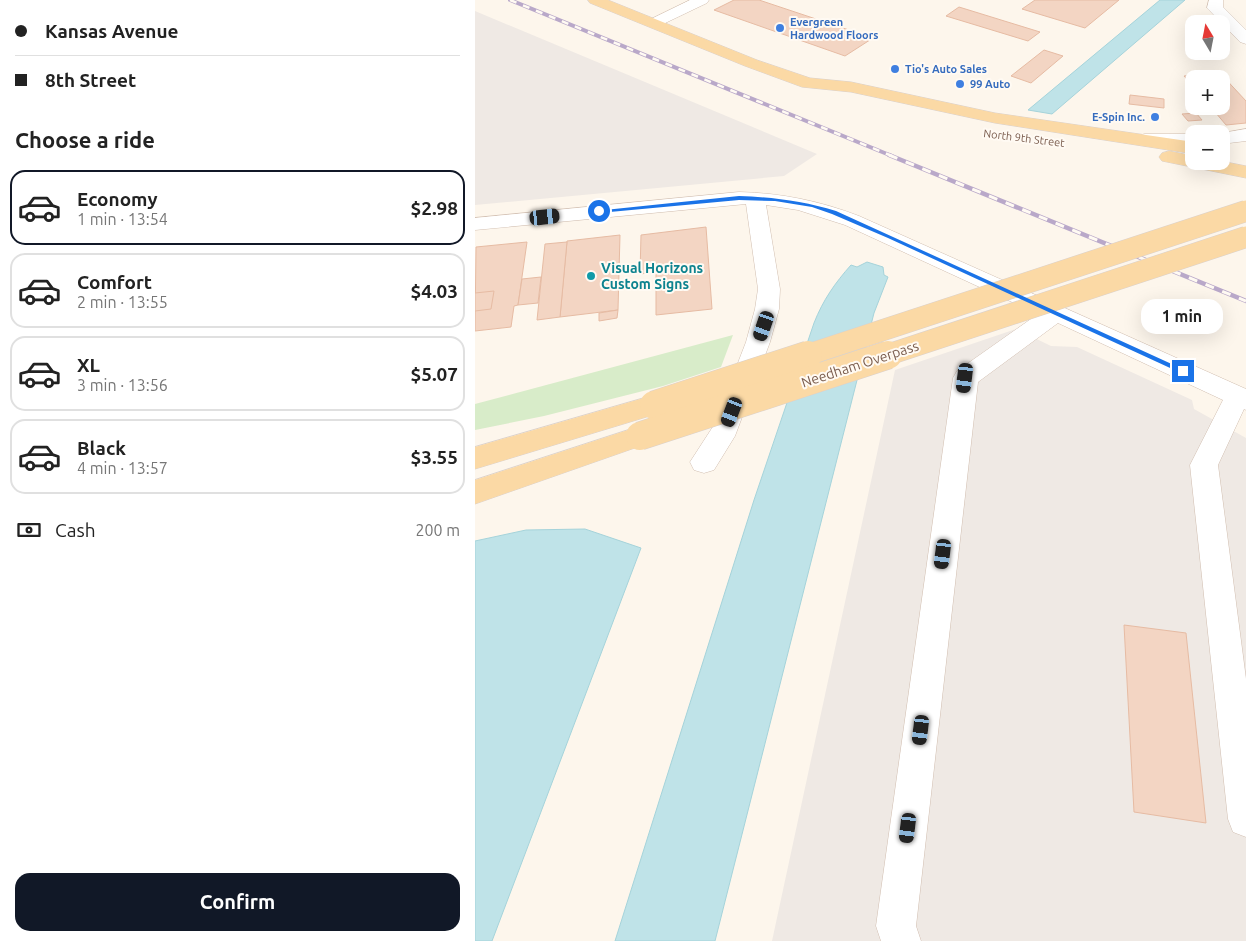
<!DOCTYPE html>
<meta charset="utf-8">
<style>
:root{--surface:#fff;--page:#f2f2f2;--text:#222;--muted:#767676;--line:#e0e0e0;--accent:#111827}
body{margin:0;font-family:Ubuntu,sans-serif;background:var(--page);color:var(--text);height:100vh;display:flex;flex-direction:column;font-size:19px;white-space:nowrap}
*{box-sizing:border-box;margin:0}
p{font-size:16px;color:var(--muted)}
.icon{flex:none;width:28px;height:28px;fill:none;stroke:currentColor;stroke-width:2;stroke-linecap:round;stroke-linejoin:round}
.map{position:relative;flex:1;overflow:hidden}
.sheet{display:flex;flex-direction:column;background:var(--surface);width:475px}
.sheet>*{flex:none}
.banner{display:grid;align-content:center;height:110px;padding:0 15px;background:var(--surface)}
.needle{width:32px;rotate:350deg}
.fabs{position:absolute;left:710px;top:15px;display:grid;gap:10px}
.fabs a{display:grid;place-items:center;width:45px;height:45px;border-radius:10px;background:var(--surface);box-shadow:0 5px 20px #0002;font-size:25px}
.end{position:absolute;width:22px;height:22px;margin:-11px;border:6px solid #1a73e8;background:#fff;box-shadow:0 0 0 2px #fff}
.from{border-radius:50%}
.bubble{position:absolute;height:35px;border-radius:15px;background:var(--surface);box-shadow:0 5px 20px #0002;font-size:16px;font-weight:700;line-height:35px;text-align:center}
.car{position:absolute;width:15px;height:30px;margin:-15px -8px;border-radius:6px;box-shadow:0 0 4px 1px #0007;background:linear-gradient(#222 24%,#8ab4d8 0 40%,#222 0 76%,#8ab4d8 0 86%,#222 0)}
.banner b{display:flex;align-items:center;gap:18px;height:48px;font-size:19px}
.banner b+b{border-top:1px solid var(--line)}
.banner i{width:12px;height:12px;background:var(--text)}
ul{padding:0;list-style:none}
li{display:flex;align-items:center;gap:15px;height:75px;margin:0 10px 8px;padding:0 5px;border:2px solid var(--line);border-radius:15px}
li div{flex:1}
li b{display:block;font-size:19px}
li em{font-style:normal;font-weight:700}
li.active{border-color:var(--accent)}
li>.icon{width:45px;height:45px;stroke-width:1.5}
h2{padding:0 15px;font-size:22px;line-height:60px}
.pay{display:flex;align-items:center;gap:12px;height:55px;padding:0 15px;font-size:19px}
.pay p{margin-inline-start:auto}
.action{display:flex;gap:10px;margin-top:auto;padding:10px 15px}
.action a{flex:1;height:58px;border-radius:15px;background:var(--accent);color:#fff;font-size:20px;font-weight:700;line-height:58px;text-align:center}
main{display:flex;flex:1;min-height:0}
.map>svg:first-child{display:block}
</style>
<main>
<section class="sheet">
<div class="banner">
<b><i class="from"></i>Kansas Avenue</b>
<b><i></i>8th Street</b>
</div>
<h2>Choose a ride</h2>
<ul>
<li class="active"><svg class="icon" aria-label="car" viewBox="0 0 24 24"><path d="M5 17H2v-5l4-1 3-4h7l3 4 3 1v5h-3M9 17h6M6 11h13"/><circle cx="7" cy="17" r="2"/><circle cx="17" cy="17" r="2"/></svg><div><b>Economy</b><p>1 min · 13:54</p></div><em>$2.98</em></li>
<li><svg class="icon" aria-label="car" viewBox="0 0 24 24"><path d="M5 17H2v-5l4-1 3-4h7l3 4 3 1v5h-3M9 17h6M6 11h13"/><circle cx="7" cy="17" r="2"/><circle cx="17" cy="17" r="2"/></svg><div><b>Comfort</b><p>2 min · 13:55</p></div><em>$4.03</em></li>
<li><svg class="icon" aria-label="car" viewBox="0 0 24 24"><path d="M5 17H2v-5l4-1 3-4h7l3 4 3 1v5h-3M9 17h6M6 11h13"/><circle cx="7" cy="17" r="2"/><circle cx="17" cy="17" r="2"/></svg><div><b>XL</b><p>3 min · 13:56</p></div><em>$5.07</em></li>
<li><svg class="icon" aria-label="car" viewBox="0 0 24 24"><path d="M5 17H2v-5l4-1 3-4h7l3 4 3 1v5h-3M9 17h6M6 11h13"/><circle cx="7" cy="17" r="2"/><circle cx="17" cy="17" r="2"/></svg><div><b>Black</b><p>4 min · 13:57</p></div><em>$3.55</em></li>
</ul>
<div class="pay"><svg class="icon" aria-label="cash" viewBox="0 0 24 24"><path d="M3 7h18v10H3z"/><circle cx="12" cy="12" r="2"/></svg>Cash<p>200 m</p></div>
<div class="action"><a>Confirm</a></div>
</section>
<div class="map">
<svg width="771" height="941" viewBox="0 0 771 941">
<rect width="100%" height="100%" fill="#fdf6ec"/>
<g fill="#efe9e4">
<path d="M0 11 342 154 309 176 0 205Z"/>
<path d="M541 329 576 346 602 347 717 400 719 409 771 438V941H297L420 370Z"/>
</g>
<path fill="#d8ecc9" d="M258 335 246 367 188 386 69 416 0 430V404Z"/>
<g fill="#bfe3e8" stroke="#a5d3da">
<path d="M685 0H710L577 114 553 110Z"/>
<path d="M392 262 408 267 409 275 413 277 399 313 240 941H140L279 500 339 323C348 300 360 283 376 265L382 267Z"/>
<path d="M110 529 166 548 17 941H0V541L51 530Z"/>
</g>
<g fill="#f3d5c3" stroke="#e6bba3">
<path d="M259 0H284L398 38 370 56 239 10Z"/>
<path d="M560 0H644L610 28 547 9Z"/>
<path d="M484 7 565 32 553 41 471 16Z"/>
<path d="M569 50 588 56 556 83 536 76Z"/>
<path d="M745 73 771 101V123L751 125 735 106H746V79H719V87L709 76Z"/>
<path d="M655 95 689 99V108L654 104Z"/>
<path d="M721 113 727 120 713 121 707 114Z"/>
<path d="M231 227 237 309 181 315V272L165 274 166 235Z"/>
<path d="M145 235 143 310 85 317 92 241Z"/>
<path d="M52 242 43 305 39 306 36 327 0 331 1 247Z"/>
<path d="M92 242 85 317 62 320 70 244Z"/>
<path d="M66 277 63 303 43 305 47 279Z"/>
<path d="M19 291 16 309 0 311V293Z"/>
<path d="M143 310 142 318 124 321V313Z"/>
<path d="M649 625 711 633 731 823 659 812Z"/>
</g>
<g fill="none" stroke-linecap="round" stroke-linejoin="round">
<g stroke="#d1beb0" stroke-width="1">
<g id="minor">
<path d="M215 0H234L232 3 184 26H174L171 23 174 20Z"/>
<path d="M734 0H748V7L771 30V44L765 42 735 11 732 8Z"/>
<path d="M771 129V141L746 144V134H741Z"/>
<path d="M670 134H719V146L663 144 661 140 663 136Z"/>
<path d="M264 192C306 193 345 201 384 216L771 389V410L769 409 743 465 771 679V837L758 832 753 819 715 465 748 400 583 323 503 382 441 926 446 941H406L401 926 478 378 482 371 563 314 370 225 323 210 291 205 305 289 304 309 295 342 260 436 239 470 229 473 219 470 215 462 239 425 271 342 280 309 283 289 271 204 0 230V218Z"/>
</g>
</g>
<g stroke="#dad1cd" stroke-width="1">
<g id="major">
<path d="M113 0H133L282 60 335 78 376 82 520 113 719 142V154L520 123 376 92 327 87 270 66 115 3Z"/>
<path d="M694 151 719 156V161H746L771 166V178L687 161 684 157 687 153Z"/>
<path d="M179 395 188 398 192 405 188 412 0 469V447Z"/>
<path d="M165 426 174 429 178 436 174 443 0 504V480Z"/>
</g>
</g>
<use href="#minor" fill="#fff" fill-rule="evenodd"/>
<use href="#major" fill="#fbd9a5" fill-rule="evenodd"/>
<g stroke="#b9a8c9" stroke-width="4">
<path id="rail-far1" d="M35 0 417 156"/>
</g>
<g stroke="#b9a8c9" stroke-width="4.5">
<path id="rail" d="M414 155 771 301"/>
</g>
<use href="#rail-far1" stroke="#fffaf3" stroke-width="2.5" stroke-dasharray="7" stroke-linecap="butt"/>
<use href="#rail" stroke="#fffaf3" stroke-width="3" stroke-dasharray="9" stroke-linecap="butt"/>
<g stroke="#dad1cd" stroke-width="22" stroke-linecap="butt">
<g id="major-bridge-far1">
<path d="M329 356 771 211"/>
<path d="M409 356 771 237"/>
</g>
</g>
<g stroke="#dad1cd" stroke-width="29" stroke-linecap="butt">
<g id="major-bridge">
<path d="M179 405 333 355"/>
<path d="M165 436 413 355"/>
</g>
</g>
<use href="#major-bridge-far1" stroke="#fbd9a5" stroke-width="21"/>
<use href="#major-bridge" stroke="#fbd9a5" stroke-width="28"/>
</g>
<path fill="#1a73e8" d="M264 196C297 197 329 201 361 211L712 371 706 373 413 238 357 214 337 207 300 201 264 200 124 213 120 211Z"/>
<g fill="#3f7fe0" stroke="#fffaf3" stroke-width="2">
<circle cx="305" cy="28" r="5"/>
<circle cx="420" cy="69" r="5"/>
<circle cx="485" cy="84" r="5"/>
<circle cx="680" cy="117" r="5"/>
</g>
<circle fill="#0f9aa8" stroke="#fffaf3" stroke-width="2" cx="116" cy="276" r="5"/>
<g text-anchor="middle" stroke-width="4" stroke-linejoin="round" paint-order="stroke">
<g font-size="11" font-weight="bold" fill="#366cbe" stroke="#fffaf3" text-anchor="start">
<text x="315" y="26">Evergreen<tspan x="315" dy="13">Hardwood Floors</tspan></text>
<text x="430" y="73">Tio's Auto Sales</text>
<text x="495" y="88">99 Auto</text>
<text x="670" y="121" text-anchor="end">E-Spin Inc.</text>
</g>
<g font-size="11" fill="#7a5c4d" stroke="#fffaf3">
<text transform="translate(549 138) rotate(7)" y="4">North 9th Street</text>
</g>
<g font-size="14" font-weight="bold" fill="#0d838f" stroke="#fffaf3" text-anchor="start">
<text x="126" y="273">Visual Horizons<tspan x="126" dy="16">Custom Signs</tspan></text>
</g>
<g font-size="14" fill="#7a5c4d" stroke="#fffaf3">
<text transform="translate(385 364) rotate(-18)" y="5">Needham Overpass</text>
</g>
</g>
</svg>
<div class="fabs">
<a><svg class="needle" viewBox="-14 -14 28 28"><path d="M0-13l5 13h-10z" fill="#e53935"/><path d="M0 13l5-13h-10z" fill="#767676"/></svg></a>
<a>+</a>
<a>−</a>
</div>
<i class="end from" style="left:124px;top:211px"></i>
<i class="end" style="left:708px;top:371px"></i>
<div class="bubble" style="left:666px;top:299px;width:82px">1 min</div>
<i class="car" style="left:70px;top:217px;rotate:84deg"></i>
<i class="car" style="left:289px;top:326px;rotate:199deg"></i>
<i class="car" style="left:490px;top:378px;rotate:187deg"></i>
<i class="car" style="left:257px;top:412px;rotate:201deg"></i>
<i class="car" style="left:468px;top:554px;rotate:187deg"></i>
<i class="car" style="left:446px;top:730px;rotate:187deg"></i>
<i class="car" style="left:433px;top:828px;rotate:187deg"></i>
</div>
</main>
